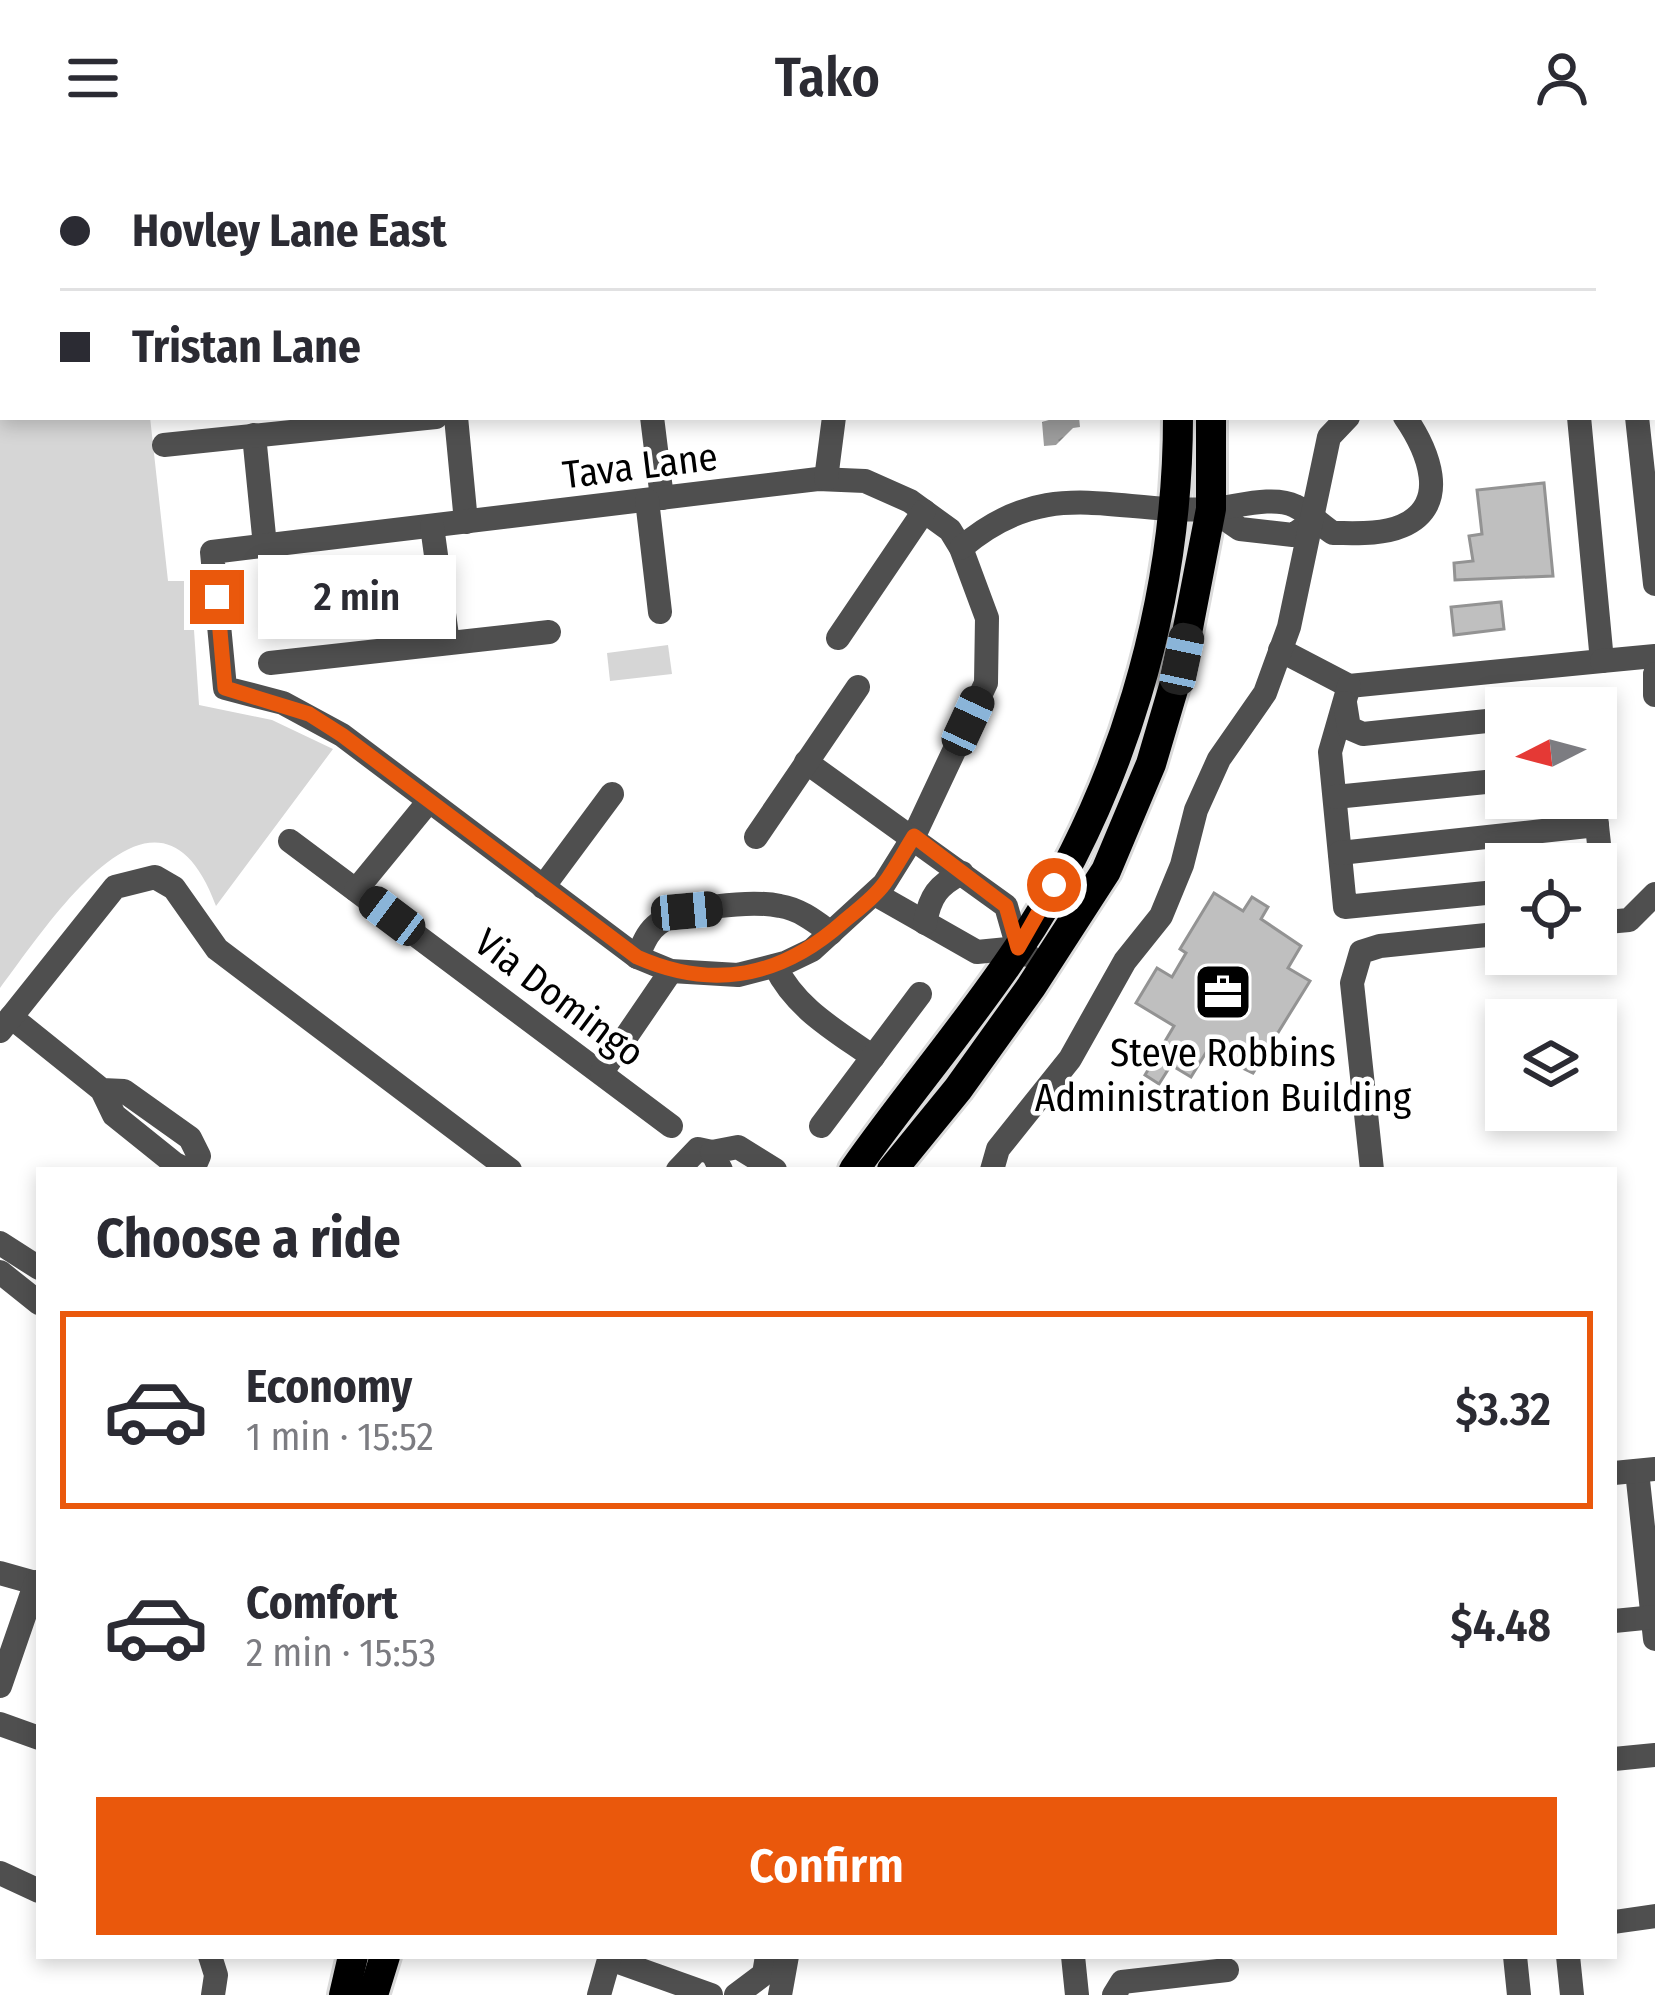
<!DOCTYPE html>
<meta charset="utf-8">
<style>
:root{--surface:#fff;--page:#f2f2f3;--text:#2b2b33;--muted:#7c7c81;--line:#e1e1e2;--accent:#ea580c}
body{margin:0;font-family:"Fira Sans Condensed",sans-serif;background:var(--page);color:var(--text);height:100vh;display:flex;flex-direction:column;font-size:45px;white-space:nowrap}
*{box-sizing:border-box;margin:0}
p{font-size:39px;color:var(--muted)}
.icon{flex:none;width:66px;height:66px;fill:none;stroke:currentColor;stroke-width:2;stroke-linecap:round;stroke-linejoin:round}
.map{position:relative;flex:1;overflow:hidden}
.details{position:absolute;left:36px;top:1011px;width:1581px;height:792px;display:flex;flex-direction:column;background:var(--surface);border-radius:0px;box-shadow:0 6px 18px #0003}
.details>*{flex:none}
.banner{position:absolute;left:0px;top:0px;width:1656px;height:264px;box-shadow:0 6px 18px #0003;display:grid;align-content:center;height:264px;padding:0 60px;background:var(--surface)}
.needle{width:78px;rotate:264deg}
.controls{position:absolute;left:1485px;top:531px;display:grid;gap:24px}
.controls a{display:grid;place-items:center;width:132px;height:132px;border-radius:0px;background:var(--surface);box-shadow:0 6px 18px #0003;font-size:60px}
.end{position:absolute;width:54px;height:54px;margin:-27px;border:15px solid #ea580c;background:#fff;box-shadow:0 0 0 6px #fff}
.from{border-radius:50%}
.bubble{position:absolute;height:84px;border-radius:0px;background:var(--surface);box-shadow:0 6px 18px #0003;font-size:39px;font-weight:600;line-height:84px;text-align:center}
.car{position:absolute;width:36px;height:72px;margin:-36px -18px;border-radius:15px;box-shadow:0 0 9px 3px #0007;background:linear-gradient(#222 24%,#8ab4d8 0 40%,#222 0 76%,#8ab4d8 0 86%,#222 0)}
.banner b{display:flex;align-items:center;gap:42px;height:114px;font-size:45px}
.banner b+b{border-top:3px solid var(--line)}
.banner i{width:30px;height:30px;background:var(--text)}
ul{padding:0;list-style:none}
li{display:flex;align-items:center;gap:36px;height:198px;margin:0 24px 18px;padding:0 36px;border:6px solid transparent;border-radius:0px}
li div{flex:1}
li b{display:block;font-size:45px}
li em{font-style:normal;font-weight:600}
li.active{border-color:var(--accent)}
li>.icon{width:108px;height:108px;stroke-width:1.5}
h2{padding:0 60px;font-size:54px;line-height:144px}
.action{display:flex;gap:24px;margin-top:auto;padding:24px 60px}
.action a{flex:1;height:138px;border-radius:0px;background:var(--accent);color:#fff;font-size:48px;font-weight:600;line-height:138px;text-align:center}
header{display:flex;justify-content:space-between;align-items:center;height:156px;padding:0 60px;background:var(--surface);font-size:54px;font-weight:600}
.map>svg:first-child{display:block}
</style>
<header><svg class="icon" aria-label="menu" viewBox="0 0 24 24"><path d="M4 6h16M4 12h16M4 18h16"/></svg>Tako<svg class="icon" aria-label="person" viewBox="0 0 24 24"><circle cx="12" cy="8" r="4"/><path d="M4 21q1-7 8-7t8 7"/></svg></header>
<div class="map">
<svg width="1655" height="1839" viewBox="0 0 1655 1839">
<defs>
<pattern id="water-ripples" width="26" height="14" patternUnits="userSpaceOnUse" patternTransform="scale(3)"><rect width="26" height="14" fill="#9d9d9d"/><path d="M2 4q2-2 4 0t4 0M15 11q2-2 4 0t4 0" fill="none" stroke="#858585"/></pattern>
</defs>
<rect width="100%" height="100%" fill="#fff"/>
<g fill="#d6d6d6">
<path d="M0 0 121 3H3V261H150L168 425H184L191 429 199 549 272 564 333 593 216 750C159 594 50 766 0 832Z"/>
<path d="M668 489 672 518 610 525 607 497Z"/>
</g>
<path fill="url(#water-ripples)" d="M1059 261H1079L1080 271 1073 272 1056 289 1044 290 1042 266Z"/>
<g fill="#bfbfbf" stroke="#939393" stroke-width="3">
<path d="M1544 327 1553 420 1455 424 1454 407 1473 405 1469 380 1482 378 1477 334Z"/>
<path d="M1501 446 1504 473 1454 479 1451 451Z"/>
<path d="M1214 737 1243 755 1252 741 1268 751 1261 763 1301 790 1288 812 1310 825 1253 917 1207 895 1191 921 1171 909 1159 928 1145 919 1174 870 1136 847 1157 812 1172 821 1186 797 1180 793Z"/>
</g>
<g fill="none" stroke-linecap="round" stroke-linejoin="round">
<g stroke="#dbdbdb" stroke-width="36">
<g id="major">
<path d="M1155 0V3"/>
<path d="M1188 0 1189 3"/>
<path d="M854 1014C906 940 966 870 1017 794 1121 640 1178 447 1178 261"/>
<path d="M892 1014 958 933 1031 831 1106 715 1151 608 1182 503 1211 353V261"/>
<path d="M344 1839 353 1800"/>
<path d="M373 1839 385 1800"/>
</g>
</g>
<g stroke="#4f4f4f" stroke-width="24">
<path d="M454 0V3"/>
<path d="M796 0V3"/>
<path d="M1012 0V3"/>
<path d="M1316 0 1319 3"/>
<path d="M156 3V0"/>
<path d="M1653 66H1655"/>
<path d="M1653 157H1655"/>
<path d="M1653 211 1655 210"/>
<path d="M456 261 466 366"/>
<path d="M652 261 662 342"/>
<path d="M1637 261 1655 428"/>
<path d="M254 279 265 390"/>
<path d="M164 289 436 261"/>
<path d="M818 323 865 325 910 345 950 374 961 392 987 462 986 527 914 680 884 728 812 794 785 807 738 819 671 815 637 801 342 579 283 547 225 532 212 396Z"/>
<path d="M826 323 834 261"/>
<path d="M647 344 660 456"/>
<path d="M1211 353 1240 373 1293 379 1313 365"/>
<path d="M432 370 448 487"/>
<path d="M961 392C1048 317 1114 359 1212 353 1236 351 1273 339 1295 350 1308 356 1321 369 1333 377 1355 377 1381 379 1402 370 1452 349 1427 293 1405 261"/>
<path d="M838 482 924 355"/>
<path d="M1280 494 1349 530 1602 505 1579 261"/>
<path d="M1602 505 1655 500"/>
<path d="M270 507 549 476"/>
<path d="M1655 518V539"/>
<path d="M1349 530 1330 596 1345 751 1506 735"/>
<path d="M1345 547 1349 572 1363 578 1506 563"/>
<path d="M806 606 1006 750 1018 792 1028 799"/>
<path d="M1335 641 1506 624"/>
<path d="M1594 642 1603 725 1596 726"/>
<path d="M756 681 858 531"/>
<path d="M290 685 671 970"/>
<path d="M1340 697 1597 669"/>
<path d="M543 731 612 638"/>
<path d="M356 734 429 645"/>
<path d="M875 738 977 796 1018 792"/>
<path d="M925 767C930 740 938 729 962 717"/>
<path d="M1596 767 1629 764 1655 738"/>
<path d="M637 801C643 789 647 776 658 768 680 751 752 744 780 750 800 753 816 766 831 777"/>
<path d="M775 810C796 853 835 874 873 901"/>
<path d="M11 861 102 934 114 959 175 1008 185 1013 195 1009 199 1000 190 982 124 935 102 934"/>
<path d="M0 875 115 731 155 721 174 732 217 793 510 1014"/>
<path d="M602 916 671 815"/>
<path d="M821 970 920 838"/>
<path d="M678 1014 698 993 712 996"/>
<path d="M721 1014 712 996 738 991 775 1014"/>
<path d="M992 1014 998 993 1070 903 1125 805 1161 760 1182 709 1196 654 1219 603 1265 537 1289 471 1329 281 1348 261"/>
<path d="M1372 1014 1352 827 1361 796 1380 790 1506 777"/>
<path d="M0 1087 39 1112"/>
<path d="M0 1116 39 1147"/>
<path d="M1637 1315 1655 1483"/>
<path d="M1614 1317 1655 1313"/>
<path d="M0 1417 39 1428"/>
<path d="M1614 1465 1655 1461"/>
<path d="M0 1530 36 1426"/>
<path d="M0 1568 39 1582"/>
<path d="M1614 1603 1655 1599"/>
<path d="M0 1717 39 1735"/>
<path d="M1614 1766 1655 1760"/>
<path d="M210 1800 216 1819 213 1839"/>
<path d="M1073 1800 1077 1839"/>
<path d="M1515 1800 1519 1839"/>
<path d="M1568 1800 1572 1839"/>
<path d="M610 1803 711 1839"/>
<path d="M599 1839 610 1800"/>
<path d="M736 1839 764 1818 767 1800"/>
<path d="M780 1839 787 1800"/>
<path d="M1114 1839 1122 1826 1227 1814"/>
</g>
<use href="#major" stroke="#000" stroke-width="30"/>
</g>
<g fill="none" stroke-linecap="round" stroke-linejoin="round">
<path stroke="#ea580c" stroke-width="15" d="M217 441 225 532 309 558 342 579 637 801C714 835 781 821 843 766 857 754 873 743 884 728 895 713 904 696 914 680L1006 750 1018 792 1054 729"/>
</g>
<defs>
<g id="office-square" transform="scale(3)"><rect x="-9" y="-9" width="18" height="18" rx="4" fill="#000" stroke="#fff"/><path d="M-6-3h4V-5.5h4V-3h4V5H-6ZM-1-4.5V-3h2v-1.5ZM-6 0V1H6V0Z" fill="#fff"/></g>
</defs>
<g fill-rule="evenodd">
<use href="#office-square" x="1223" y="836"/>
</g>
<g text-anchor="middle" stroke-width="9" stroke-linejoin="round" paint-order="stroke">
<g font-size="39" fill="#000" stroke="#fff">
<text transform="translate(640 309) rotate(-7)" y="14">Tava Lane</text>
<text transform="translate(560 841) rotate(37)" y="14">Via Domingo</text>
</g>
<g font-size="39" fill="#000" stroke="#fff">
<text x="1223" y="910">Steve Robbins<tspan x="1223" dy="45">Administration Building</tspan></text>
</g>
</g>
</svg>
<div class="controls">
<a><svg class="needle" viewBox="-14 -14 28 28"><path d="M0-13l5 13h-10z" fill="#e53935"/><path d="M0 13l5-13h-10z" fill="#7c7c81"/></svg></a>
<a><svg class="icon" aria-label="locate" viewBox="0 0 24 24"><circle cx="12" cy="12" r="6"/><path d="M12 2v4M12 18v4M2 12h4M18 12h4"/></svg></a>
<a><svg class="icon" aria-label="layers" viewBox="0 0 24 24"><path d="M12 4l9 5-9 5-9-5zM3 14l9 5 9-5"/></svg></a>
</div>
<i class="end from" style="left:1054px;top:729px"></i>
<i class="end" style="left:217px;top:441px"></i>
<div class="bubble" style="left:258px;top:399px;width:198px">2 min</div>
<i class="car" style="left:1182px;top:503px;rotate:12deg"></i>
<i class="car" style="left:968px;top:565px;rotate:25deg"></i>
<i class="car" style="left:687px;top:755px;rotate:85deg"></i>
<i class="car" style="left:392px;top:760px;rotate:307deg"></i>
<div class="banner">
<b><i class="from"></i>Hovley Lane East</b>
<b><i></i>Tristan Lane</b>
</div>
<section class="details">
<h2>Choose a ride</h2>
<ul>
<li class="active"><svg class="icon" aria-label="car" viewBox="0 0 24 24"><path d="M5 17H2v-5l4-1 3-4h7l3 4 3 1v5h-3M9 17h6M6 11h13"/><circle cx="7" cy="17" r="2"/><circle cx="17" cy="17" r="2"/></svg><div><b>Economy</b><p>1 min · 15:52</p></div><em>$3.32</em></li>
<li><svg class="icon" aria-label="car" viewBox="0 0 24 24"><path d="M5 17H2v-5l4-1 3-4h7l3 4 3 1v5h-3M9 17h6M6 11h13"/><circle cx="7" cy="17" r="2"/><circle cx="17" cy="17" r="2"/></svg><div><b>Comfort</b><p>2 min · 15:53</p></div><em>$4.48</em></li>
</ul>
<div class="action"><a>Confirm</a></div>
</section>
</div>
